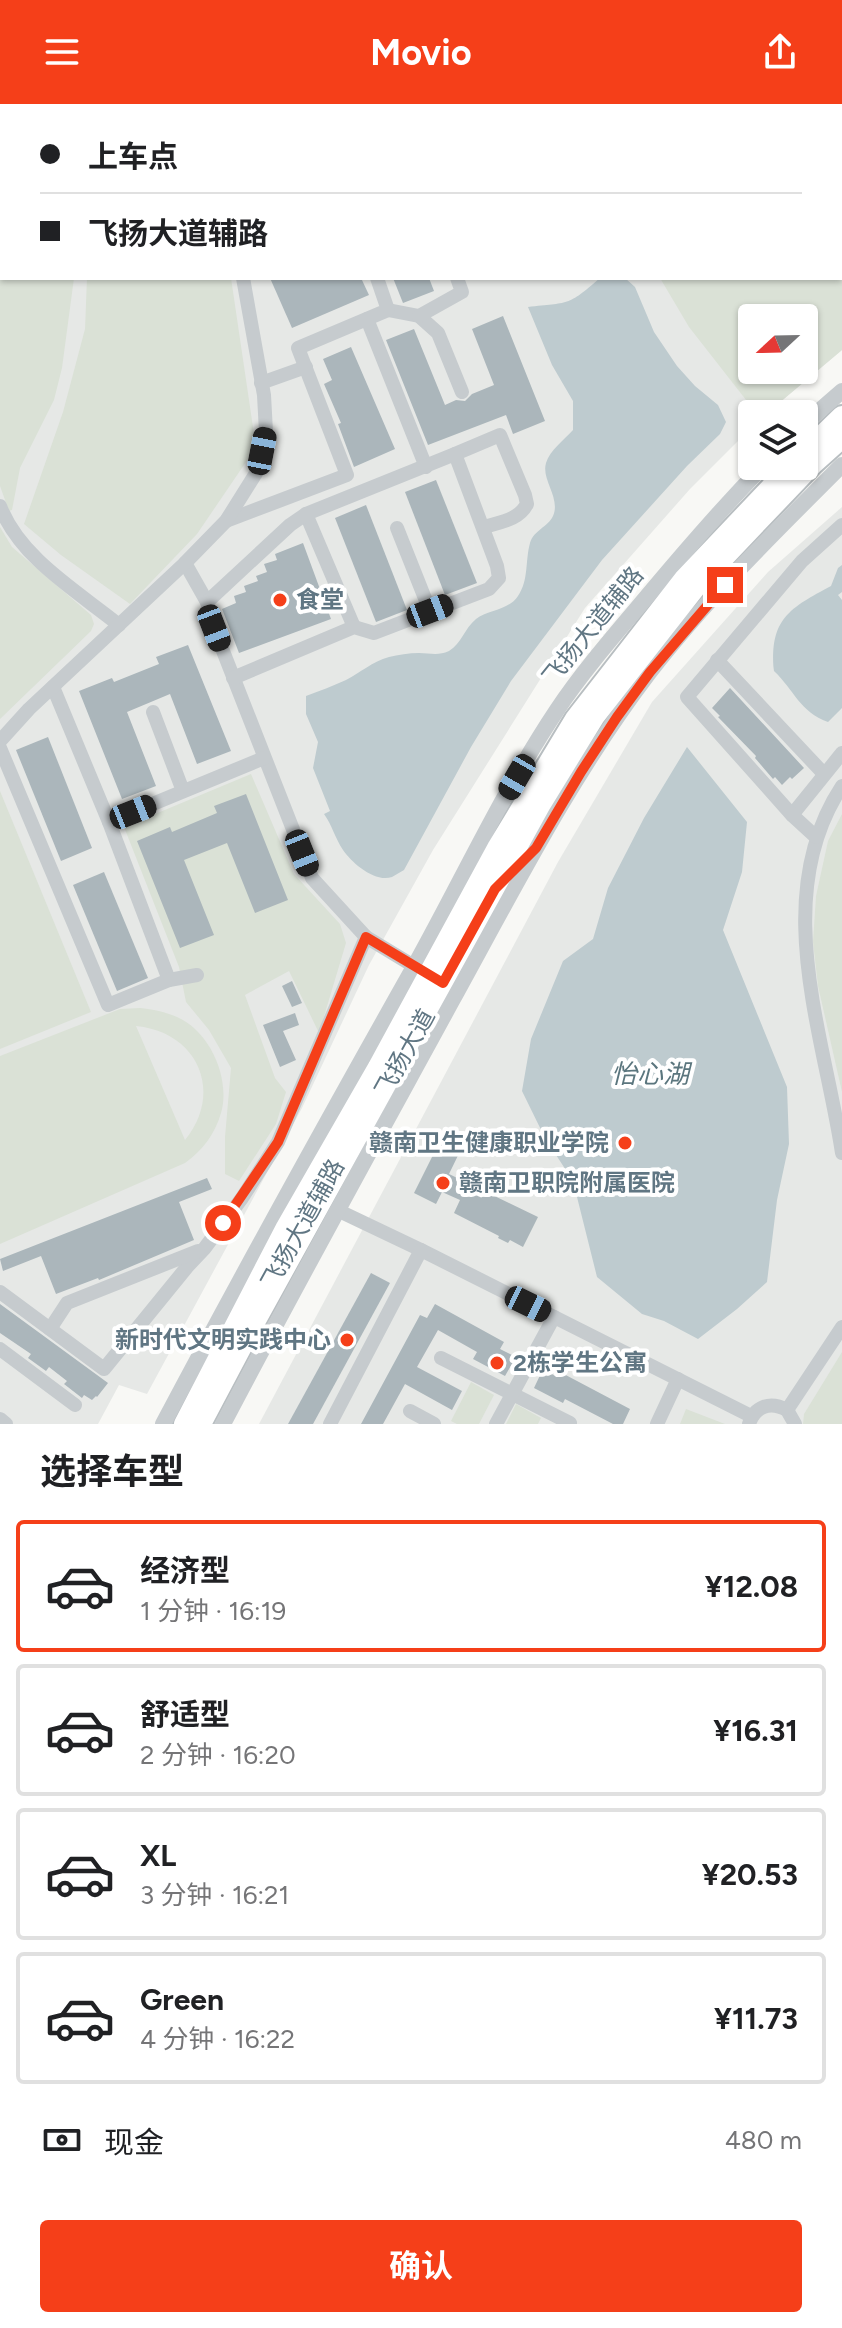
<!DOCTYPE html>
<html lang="zh">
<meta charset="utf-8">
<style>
:root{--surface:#fff;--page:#f6f6f6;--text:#202124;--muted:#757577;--line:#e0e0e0;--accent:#f53f19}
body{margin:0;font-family:Figtree,"Noto Sans SC",sans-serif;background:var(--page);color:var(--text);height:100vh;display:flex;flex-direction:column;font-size:30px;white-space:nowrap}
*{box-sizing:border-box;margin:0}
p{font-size:26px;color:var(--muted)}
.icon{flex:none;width:44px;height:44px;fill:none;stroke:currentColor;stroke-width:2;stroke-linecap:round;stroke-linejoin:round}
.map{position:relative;height:1320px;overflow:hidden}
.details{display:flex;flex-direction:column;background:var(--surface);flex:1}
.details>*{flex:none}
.banner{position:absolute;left:0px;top:0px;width:842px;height:176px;box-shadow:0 2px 6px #0004;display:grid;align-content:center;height:176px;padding:0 40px;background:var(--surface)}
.needle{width:52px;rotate:248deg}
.controls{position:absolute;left:738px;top:200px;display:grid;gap:16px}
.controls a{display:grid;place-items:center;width:80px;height:80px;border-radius:8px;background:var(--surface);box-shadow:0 2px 6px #0004;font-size:40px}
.end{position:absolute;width:36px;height:36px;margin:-18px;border:10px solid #f53f19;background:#fff;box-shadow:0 0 0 4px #fff}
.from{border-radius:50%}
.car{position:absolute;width:24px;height:48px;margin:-24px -12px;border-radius:10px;box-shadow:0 0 6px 2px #0007;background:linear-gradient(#222 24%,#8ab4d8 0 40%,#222 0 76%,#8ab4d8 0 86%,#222 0)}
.banner b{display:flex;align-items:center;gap:28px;height:76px;font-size:30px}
.banner b+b{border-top:2px solid var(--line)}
.banner i{width:20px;height:20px;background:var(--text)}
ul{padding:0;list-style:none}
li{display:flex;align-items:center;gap:24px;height:132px;margin:0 16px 12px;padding:0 24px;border:4px solid var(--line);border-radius:8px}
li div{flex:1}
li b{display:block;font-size:30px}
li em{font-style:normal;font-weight:700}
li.current{border-color:var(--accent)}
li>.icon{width:72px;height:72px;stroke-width:1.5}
h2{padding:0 40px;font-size:36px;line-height:96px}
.pay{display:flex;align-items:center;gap:20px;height:88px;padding:0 40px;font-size:30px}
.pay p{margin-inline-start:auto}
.cta{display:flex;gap:16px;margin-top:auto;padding:16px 40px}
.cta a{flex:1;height:92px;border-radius:8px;background:var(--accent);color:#fff;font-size:32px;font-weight:700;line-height:92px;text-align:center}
header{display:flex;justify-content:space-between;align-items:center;height:104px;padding:0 40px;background:var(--accent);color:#fff;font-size:36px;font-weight:700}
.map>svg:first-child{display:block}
</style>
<header><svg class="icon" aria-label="menu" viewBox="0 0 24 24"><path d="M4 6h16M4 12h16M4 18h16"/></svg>Movio<svg class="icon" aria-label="share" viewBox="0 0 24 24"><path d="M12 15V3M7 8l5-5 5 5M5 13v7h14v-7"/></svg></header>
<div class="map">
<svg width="842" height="1320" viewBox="0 0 842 1320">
<rect width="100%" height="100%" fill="#f8f8f5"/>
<g fill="#e6e8e6" fill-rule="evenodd">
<path d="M0 0H842V246L766 310H752V323L690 385 585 504 433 746 369 861 302 1004 147 1290 119 1281 98 1320H0ZM2 2H840V174H2ZM752 214H804V266H752Z"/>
<path d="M842 403V1320H259L558 758 652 598 768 468Z"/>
</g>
<g fill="#dae1d6" fill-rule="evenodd">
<path d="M0 0H220L218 2H2V98L0 97Z"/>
<path d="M467 0H809L812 2H468Z"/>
<path d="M840 21 842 22V246L766 310H757L689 223 660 174H840ZM752 214H804V266H752Z"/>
<path d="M0 115 2 116V174H74L62 264 54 296 20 364 12 406 9 407 0 382Z"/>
<path d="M87 174H231L254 330 248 355 197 430 130 500 61 451 24 420 63 308 85 225Z"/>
<path d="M0 423 12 443 91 511 94 520 91 527 0 615Z"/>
<path d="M251 670 294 770 340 820 346 839 319 929 289 867 245 891 275 974 286 988 276 1020 239 1077 225 1070V1033L231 964 209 926 186 898 179 863 124 723Z"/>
<path d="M0 687 91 908 0 945Z"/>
<path d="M842 710V988L818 882 813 838 816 792 828 737Z"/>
<path d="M140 904C152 905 166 908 177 913 210 927 231 975 221 1009 215 1030 202 1047 185 1059L0 1140V952L120 905ZM136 922C198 928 224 988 185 1036Z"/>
<path d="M842 1248V1320H803L804 1310Z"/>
<path d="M471 1278 494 1291 479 1320H457L451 1317Z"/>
<path d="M516 1300 541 1314 538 1320H506Z"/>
<path d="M686 1305 725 1320H680Z"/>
</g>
<g fill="#becbcf">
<path d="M600 174H625L635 183 654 228 677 262 695 282 718 301 726 318 720 330 687 362 602 456 511 577 471 643 404 766C400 768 396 771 392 773 375 779 352 759 343 746 335 734 332 721 324 710L330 707 313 664 318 638 306 610V592C319 587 333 582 346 576 361 568 372 558 389 553 398 551 409 549 419 549 430 549 438 552 449 547 462 539 464 525 476 515 488 506 509 506 518 492 529 476 525 457 530 439 534 426 548 423 553 412 561 394 541 376 546 359 550 346 564 336 573 326V297L552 261 528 203C569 198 567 203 600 174Z"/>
<path d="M842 461V488L838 491 842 496V604L828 618C800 608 794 586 774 567 769 515 790 504 831 482L838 464Z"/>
<path d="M687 643 747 718 742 768 723 826 787 983 789 1040 777 1096 767 1178 737 1205 698 1235 664 1217 642 1210 597 1173 573 1077 545 1034 522 987 531 935 563 857 593 835 608 784 644 714Z"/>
</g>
<g fill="#abb6bb">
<path d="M270 174H361L369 191 292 224Z"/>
<path d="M393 174H429L434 187 403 199Z"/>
<path d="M503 212 545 317 513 330 506 311 428 341 386 236 414 225 445 301 456 296 465 297 472 290 494 281 472 225Z"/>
<path d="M351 243 395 345 354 363 338 320 341 319 324 280 332 276 323 255Z"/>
<path d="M436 376 477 479 445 491 405 388Z"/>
<path d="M366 401 407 506 376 518 335 414Z"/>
<path d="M303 439 331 515 239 549 222 505 236 499 234 492 246 488 244 482 258 477 256 472 267 468 264 460 277 456 275 450Z"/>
<path d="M188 541 231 647 197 660 170 590 127 608 156 682 122 695 79 587 112 574 114 578 159 560 156 553Z"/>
<path d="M730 584 804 664 792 675 790 673 782 681 775 673 773 675 755 654 756 652 718 613 720 612 712 604Z"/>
<path d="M48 633 92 744 61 757 16 646Z"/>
<path d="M246 690 288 796 255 809 227 739 184 756 214 831 180 844 137 737 170 723 172 728 217 709 214 702Z"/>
<path d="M104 768 148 874 117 887 73 781Z"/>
<path d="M292 877 302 899 292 903 282 882Z"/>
<path d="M295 909 299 921 283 927 296 956 280 963 263 921Z"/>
<path d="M447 1023 467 1033 449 1070 538 1113 523 1143 510 1136 508 1139 498 1134 499 1132 454 1109 460 1096 442 1088 436 1100 414 1089Z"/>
<path d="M207 1074 212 1085 179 1098 194 1136 99 1176 98 1174 56 1190 41 1152 3 1167 0 1155Z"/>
<path d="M371 1169 390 1179 313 1320H288Z"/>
<path d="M0 1200 108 1279 97 1293 96 1292 92 1296 84 1291 82 1294 64 1280 67 1277 49 1263 46 1267 28 1254 31 1250 0 1229Z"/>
<path d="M435 1200 504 1238 500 1245 516 1253 505 1272 473 1255 477 1248 438 1226 417 1263 462 1287 452 1306 405 1280 383 1320H361L420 1211 427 1214Z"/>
<path d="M543 1265 557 1273 560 1268 630 1305 623 1320H613L565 1295 563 1299 534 1284Z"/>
</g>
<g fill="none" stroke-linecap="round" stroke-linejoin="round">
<g stroke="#b8bec1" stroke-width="24">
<g id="primary">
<path d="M804 349 842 312"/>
<path d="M184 1320 285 1125 378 963 497 744 575 615 684 475 791 362"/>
<path d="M201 1320 255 1218 541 700 595 612 696 483 813 360 842 334"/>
</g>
</g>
<g stroke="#c6cbce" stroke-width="14">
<path d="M8 0 9 2"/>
<path d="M293 0 294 2"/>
<path d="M366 0 367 2"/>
<path d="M459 0 460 2"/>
<path d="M34 2 36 0"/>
<path d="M246 2 248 0"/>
<path d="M0 108H2"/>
<path d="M388 206 419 212 438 229 462 288"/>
<path d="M419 212 462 188 457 174"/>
<path d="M367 215 426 363"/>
<path d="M261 279 306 263"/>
<path d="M455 350 500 331 525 391 527 400C519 416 500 418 484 423"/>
<path d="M0 402C20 454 77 487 119 521"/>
<path d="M306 410 354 523"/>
<path d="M226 417 347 371 298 244 388 206 377 174"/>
<path d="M397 424 430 507"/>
<path d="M185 459 207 498 214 524 312 774 366 833"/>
<path d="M207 498 290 421 306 410 455 350 497 462 499 474 489 485 374 529 354 523 233 574"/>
<path d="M717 556 824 670"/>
<path d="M53 583 109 718 169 876"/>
<path d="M153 608 183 687"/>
<path d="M0 637 29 605 185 459 226 417 258 366 266 328 264 291 243 174"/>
<path d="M0 644 108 901 169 876 197 871"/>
<path d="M842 682C769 792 824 930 842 1049"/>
<path d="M792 711 842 649"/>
<path d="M109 718 264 654"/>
<path d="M816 733 792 711 687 593 802 457 842 421"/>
<path d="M337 1106 421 1146"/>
<path d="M0 1188 104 1265 187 1163 204 1145 242 1094 278 1038 366 833 422 867"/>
<path d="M50 1225 67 1199 198 1147"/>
<path d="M0 1245 75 1301"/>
<path d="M441 1254 570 1319"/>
<path d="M787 1306 842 1223"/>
<path d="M410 1307 434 1320"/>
<path d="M0 1315 6 1320"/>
<path d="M330 1320 421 1146 751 1312"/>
<path d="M496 1320 554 1213"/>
<path d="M657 1320 678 1275"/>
<path d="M749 1320C755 1302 770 1297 787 1306L795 1320"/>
</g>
<g stroke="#c6cbce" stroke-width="16">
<path d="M804 320 842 287"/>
<path d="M163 1320C243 1169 326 1019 410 870 459 783 501 690 557 606 581 570 611 535 639 502 679 454 719 407 763 362"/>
<path d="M223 1320C298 1177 376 1036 453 895 514 784 572 670 649 569 707 494 775 428 842 361"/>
</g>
<use href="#primary" stroke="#fff" stroke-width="20"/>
</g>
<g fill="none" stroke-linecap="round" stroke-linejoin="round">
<path stroke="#f53f19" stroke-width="10" d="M223 1119 278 1038 366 833 443 879 495 785 536 744 581 668 617 613 650 568 725 481"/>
</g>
<g fill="#f53f19" stroke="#fff" stroke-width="3">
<circle cx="280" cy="496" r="8"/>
<circle cx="625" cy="1039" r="8"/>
<circle cx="443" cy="1079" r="8"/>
<circle cx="347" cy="1236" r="8"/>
<circle cx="497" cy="1259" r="8"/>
</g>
<g text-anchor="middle" stroke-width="8" stroke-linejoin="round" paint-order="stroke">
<g font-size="24" font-weight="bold" fill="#607683" stroke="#fff" text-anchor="start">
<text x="296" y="504">食堂</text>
<text x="609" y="1047" text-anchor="end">赣南卫生健康职业学院</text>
<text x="459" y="1087">赣南卫职院附属医院</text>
<text x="331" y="1244" text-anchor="end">新时代文明实践中心</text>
<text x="513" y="1267">2栋学生公寓</text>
</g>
<g font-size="24" fill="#607683" stroke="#fff">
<text transform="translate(593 522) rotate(-51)" y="8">飞扬大道辅路</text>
<text transform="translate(405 949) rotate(-61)" y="8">飞扬大道</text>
<text transform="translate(303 1120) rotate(-61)" y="8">飞扬大道辅路</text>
</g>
<g font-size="26" font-style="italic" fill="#5b767e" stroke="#fff">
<text x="650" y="979">怡心湖</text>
</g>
</g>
</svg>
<div class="controls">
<a><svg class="needle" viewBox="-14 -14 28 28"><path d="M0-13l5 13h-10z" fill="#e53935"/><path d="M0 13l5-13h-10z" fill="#757577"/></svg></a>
<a><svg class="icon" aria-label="layers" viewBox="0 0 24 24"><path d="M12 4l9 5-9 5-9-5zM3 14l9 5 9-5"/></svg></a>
</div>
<i class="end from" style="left:223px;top:1119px"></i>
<i class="end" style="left:725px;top:481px"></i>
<i class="car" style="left:262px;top:347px;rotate:11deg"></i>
<i class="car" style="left:430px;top:507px;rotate:69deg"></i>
<i class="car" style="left:214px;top:524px;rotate:159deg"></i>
<i class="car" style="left:517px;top:673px;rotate:210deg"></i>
<i class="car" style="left:133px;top:708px;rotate:68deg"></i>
<i class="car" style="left:302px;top:749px;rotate:158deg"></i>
<i class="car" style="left:528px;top:1200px;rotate:116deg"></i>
<div class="banner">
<b><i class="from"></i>上车点</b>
<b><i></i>飞扬大道辅路</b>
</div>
</div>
<section class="details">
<h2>选择车型</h2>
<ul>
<li class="current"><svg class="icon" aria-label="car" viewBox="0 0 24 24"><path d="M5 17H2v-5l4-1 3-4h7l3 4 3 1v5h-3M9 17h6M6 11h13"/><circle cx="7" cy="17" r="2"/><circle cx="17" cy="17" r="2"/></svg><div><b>经济型</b><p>1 分钟 · 16:19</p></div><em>¥12.08</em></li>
<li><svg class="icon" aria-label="car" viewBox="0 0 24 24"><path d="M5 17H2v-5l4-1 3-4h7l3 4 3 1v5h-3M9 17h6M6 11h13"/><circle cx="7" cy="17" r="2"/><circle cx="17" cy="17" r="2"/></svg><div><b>舒适型</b><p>2 分钟 · 16:20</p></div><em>¥16.31</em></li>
<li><svg class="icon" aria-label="car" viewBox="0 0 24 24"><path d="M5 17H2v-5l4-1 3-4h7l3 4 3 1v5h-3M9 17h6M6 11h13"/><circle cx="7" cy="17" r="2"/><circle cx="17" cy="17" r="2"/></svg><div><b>XL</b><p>3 分钟 · 16:21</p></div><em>¥20.53</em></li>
<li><svg class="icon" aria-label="car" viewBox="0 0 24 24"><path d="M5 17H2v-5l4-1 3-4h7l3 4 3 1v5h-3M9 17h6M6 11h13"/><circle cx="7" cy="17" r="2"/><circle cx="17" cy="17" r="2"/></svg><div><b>Green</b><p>4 分钟 · 16:22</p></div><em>¥11.73</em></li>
</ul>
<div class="pay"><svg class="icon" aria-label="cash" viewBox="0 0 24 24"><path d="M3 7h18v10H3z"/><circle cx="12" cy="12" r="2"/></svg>现金<p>480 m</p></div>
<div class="cta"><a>确认</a></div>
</section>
